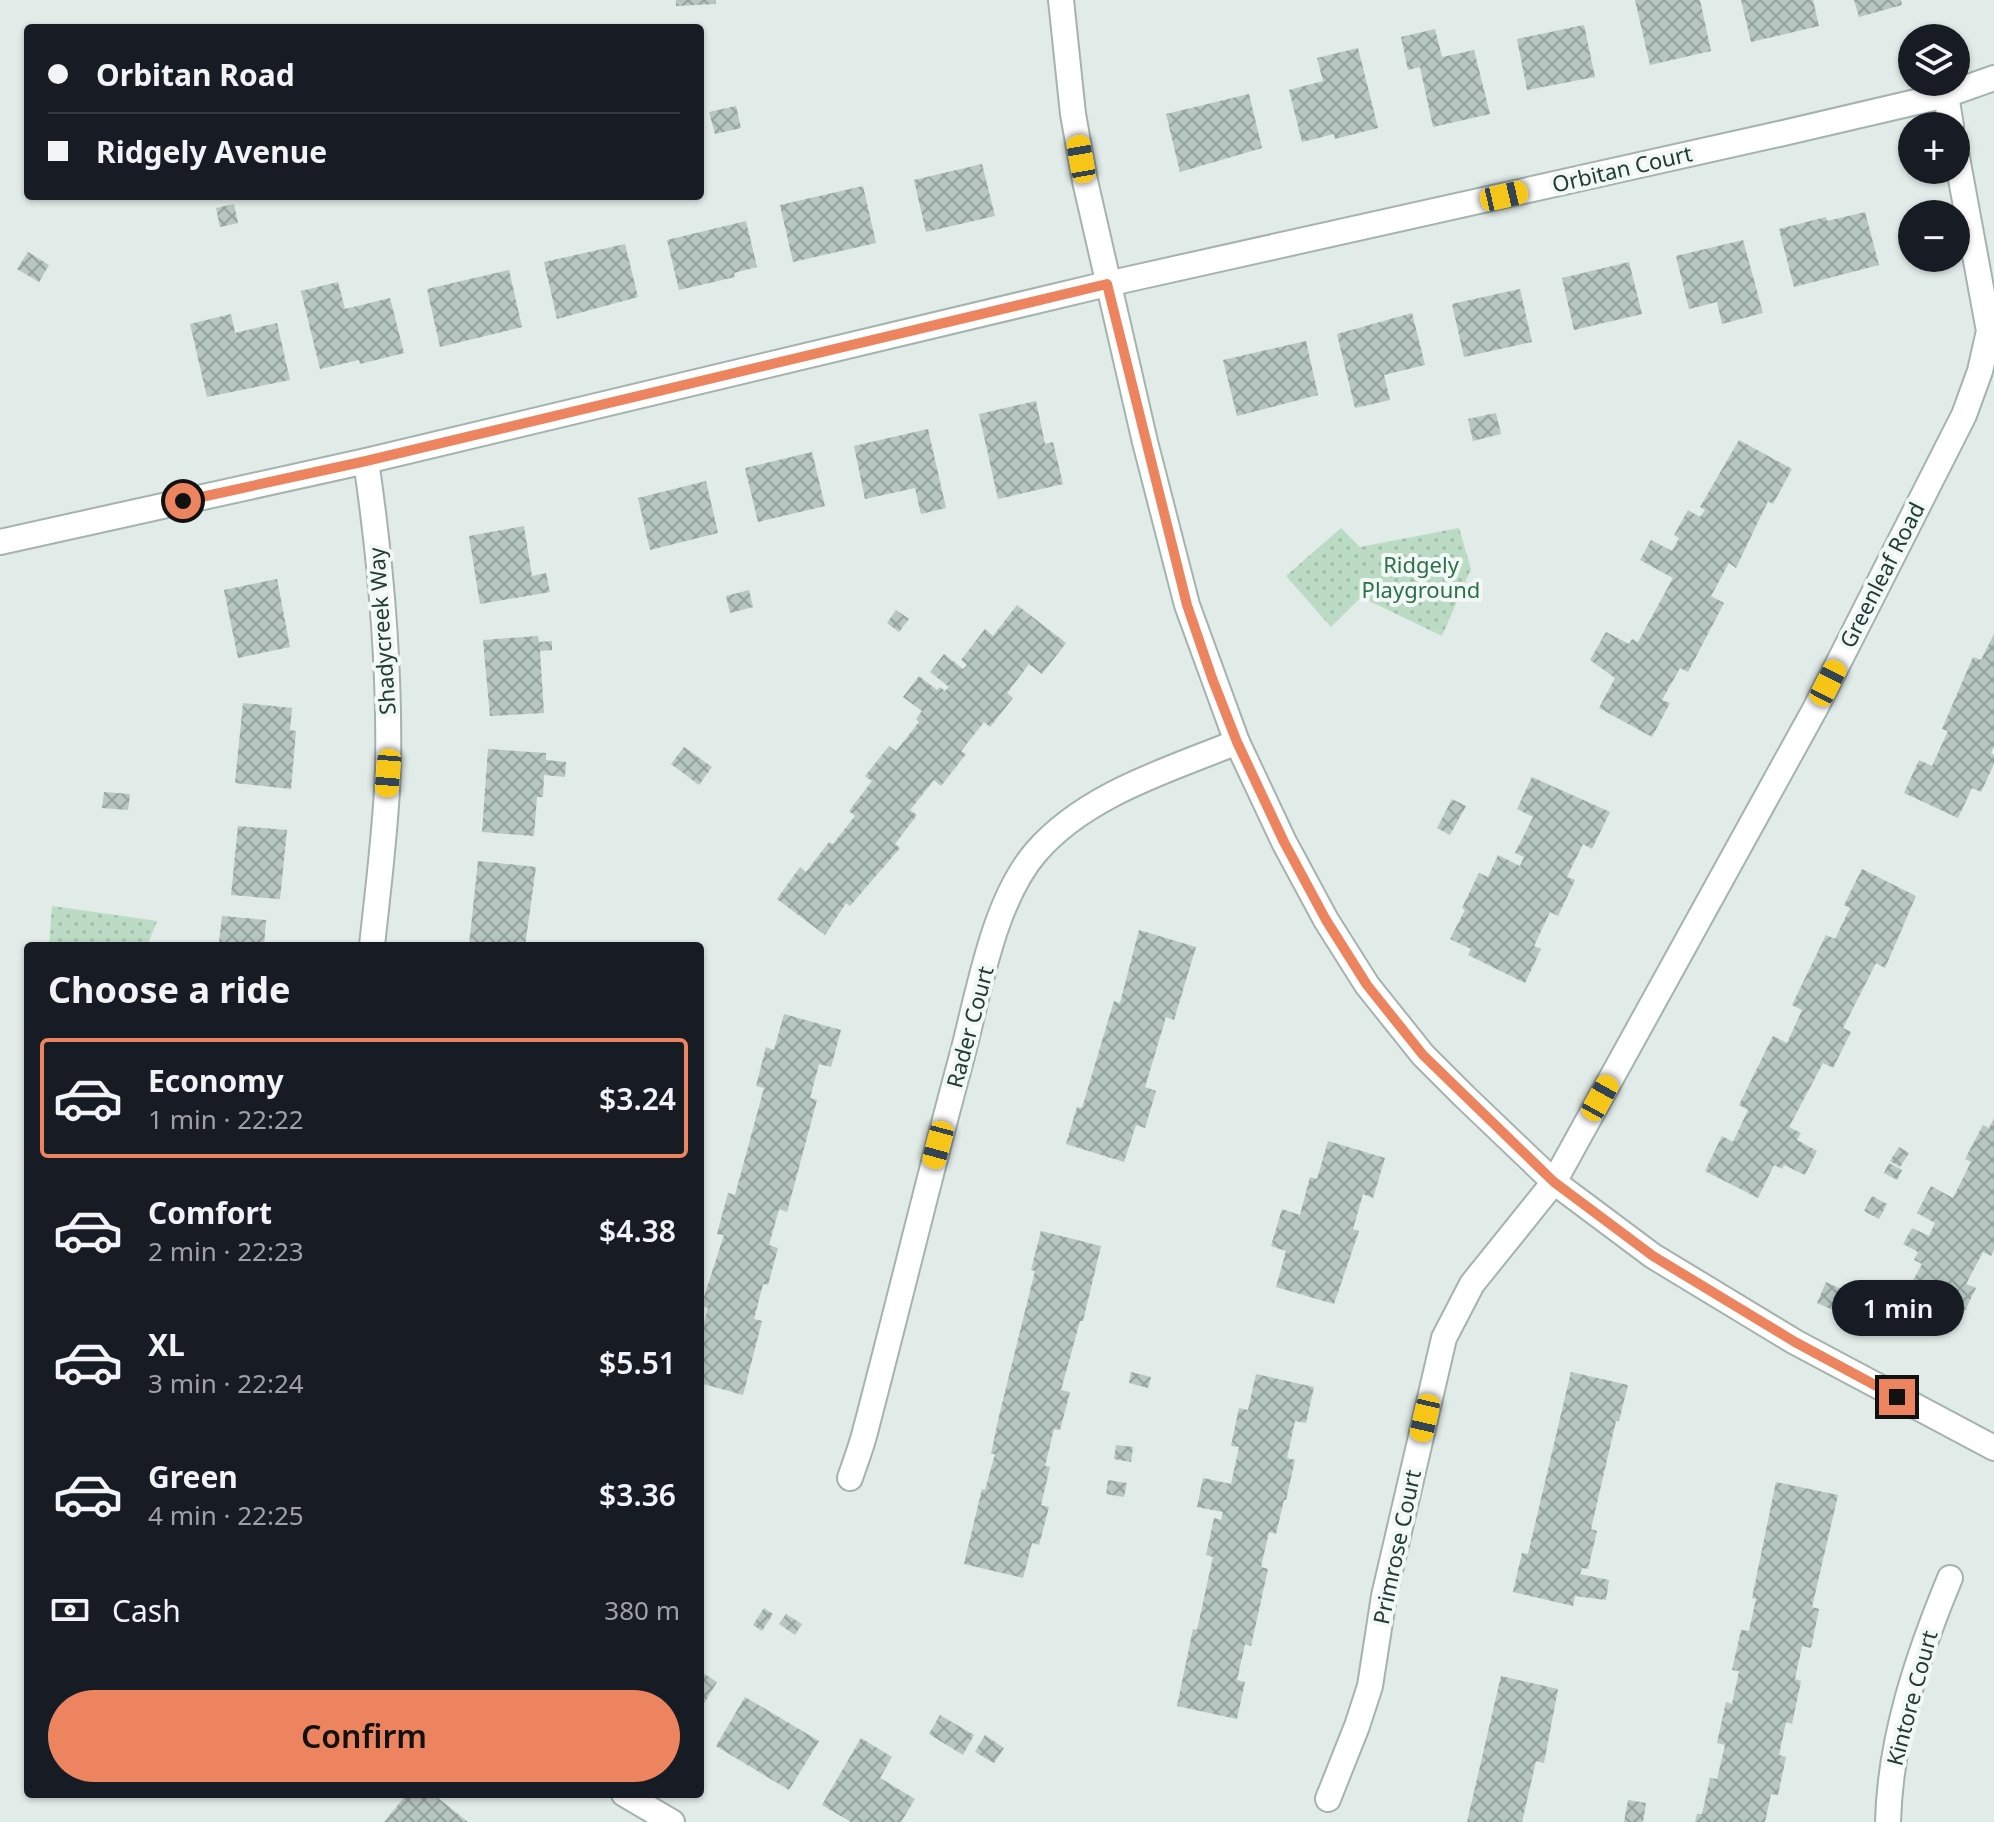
<!DOCTYPE html>
<meta charset="utf-8">
<style>
:root{--surface:#171b24;--page:#20242c;--text:#f1f3f6;--muted:#9ea1a6;--line:#363941;--accent:#ec845f}
body{margin:0;font-family:"Noto Sans",sans-serif;background:var(--page);color:var(--text);height:100vh;display:flex;flex-direction:column;font-size:30px;white-space:nowrap}
*{box-sizing:border-box;margin:0}
p{font-size:26px;color:var(--muted)}
.icon{flex:none;width:44px;height:44px;fill:none;stroke:currentColor;stroke-width:2;stroke-linecap:round;stroke-linejoin:round}
.map{position:relative;flex:1;overflow:hidden}
.panel{position:absolute;left:24px;top:942px;width:680px;height:856px;display:flex;flex-direction:column;background:var(--surface);border-radius:8px;box-shadow:0 2px 6px #0004}
.panel>*{flex:none}
.hud{position:absolute;left:24px;top:24px;width:680px;height:176px;border-radius:8px;box-shadow:0 2px 6px #0004;display:grid;align-content:center;height:176px;padding:0 24px;background:var(--surface)}
.controls{position:absolute;left:1898px;top:24px;display:grid;gap:16px}
.controls a{display:grid;place-items:center;width:72px;height:72px;border-radius:50%;background:var(--surface);box-shadow:0 2px 6px #0004;font-size:40px}
.end{position:absolute;width:36px;height:36px;margin:-18px;border:10px solid #ec845f;background:#111;box-shadow:0 0 0 4px #111}
.from{border-radius:50%}
.bubble{position:absolute;height:56px;border-radius:28px;background:var(--surface);box-shadow:0 2px 6px #0004;font-size:26px;font-weight:600;line-height:56px;text-align:center}
.car{position:absolute;width:24px;height:48px;margin:-24px -12px;border-radius:10px;box-shadow:0 0 6px 2px #0007;background:linear-gradient(#f5c518 24%,#345 0 40%,#f5c518 0 76%,#345 0 86%,#f5c518 0)}
.hud b{display:flex;align-items:center;gap:28px;height:76px;font-size:30px}
.hud b+b{border-top:2px solid var(--line)}
.hud i{width:20px;height:20px;background:var(--text)}
ul{padding:0;list-style:none}
li{display:flex;align-items:center;gap:24px;height:120px;margin:0 16px 12px;padding:0 8px;border:4px solid transparent;border-radius:8px}
li div{flex:1}
li b{display:block;font-size:30px}
li em{font-style:normal;font-weight:600}
li.selected{border-color:var(--accent)}
li>.icon{width:72px;height:72px;stroke-width:1.5}
h2{padding:0 24px;font-size:36px;line-height:96px}
.pay{display:flex;align-items:center;gap:20px;height:88px;padding:0 24px;font-size:30px}
.pay p{margin-inline-start:auto}
.button{display:flex;gap:16px;margin-top:auto;padding:16px 24px}
.button a{flex:1;height:92px;border-radius:48px;background:var(--accent);color:#111;font-size:32px;font-weight:600;line-height:92px;text-align:center}
.map>svg:first-child{display:block}
</style>
<div class="map">
<svg width="1994" height="1822" viewBox="0 0 1994 1822">
<defs>
<pattern id="park-dots" width="8" height="8" patternUnits="userSpaceOnUse" patternTransform="scale(2)"><rect width="8" height="8" fill="#bbdbc4"/><path d="M2 2h.1M6 6h.1" fill="none" stroke="#a0bda9" stroke-width="1.8" stroke-linecap="round"/></pattern>
<pattern id="building-cross-hatch" width="8" height="8" patternUnits="userSpaceOnUse" patternTransform="scale(2)"><rect width="8" height="8" fill="#b7c6c0"/><path d="M0 0l8 8M0 8l8-8" fill="none" stroke="#94a29d"/></pattern>
</defs>
<rect width="100%" height="100%" fill="#e1ebe7"/>
<g fill="url(#park-dots)">
<path d="M1341 528 1360 547 1459 528 1471 569 1442 636 1361 597 1331 627 1286 576Z"/>
<path d="M52 906 157 921 147 946H49Z"/>
</g>
<g fill="url(#building-cross-hatch)">
<path d="M676 0H716V4L676 6Z"/>
<path d="M1635 0H1700L1711 51 1650 65Z"/>
<path d="M1741 0H1813L1819 26 1751 42Z"/>
<path d="M1854 0H1901L1902 5 1859 17Z"/>
<path d="M1584 25 1595 77 1527 90 1517 39Z"/>
<path d="M1435 29 1442 57 1474 50 1490 114 1433 127 1420 67 1408 70 1401 37Z"/>
<path d="M1358 48 1378 128 1335 139 1334 134 1302 142 1289 90 1323 81 1317 58Z"/>
<path d="M1249 94 1262 148 1180 172 1166 114Z"/>
<path d="M736 106 741 128 715 134 709 112Z"/>
<path d="M982 164 995 216 926 232 914 180Z"/>
<path d="M863 186 876 243 793 262 780 205Z"/>
<path d="M234 204 238 223 220 227 216 208Z"/>
<path d="M1865 212 1879 265 1794 287 1779 229 1826 217 1827 221Z"/>
<path d="M746 221 757 267 734 273 735 277 679 290 667 240Z"/>
<path d="M1743 240 1763 313 1722 324 1717 302 1689 309 1676 256Z"/>
<path d="M625 244 638 297 557 319 544 262Z"/>
<path d="M28 252 49 265 39 282 17 269Z"/>
<path d="M1629 262 1642 314 1574 330 1562 278Z"/>
<path d="M509 270 522 327 440 347 427 289Z"/>
<path d="M338 282 345 309 390 298 404 353 360 364 359 360 320 369 301 291Z"/>
<path d="M1520 289 1532 342 1464 357 1452 304Z"/>
<path d="M1412 313 1425 365 1384 375 1390 400 1355 408 1337 334Z"/>
<path d="M231 314 235 333 277 323 290 380 207 397 190 324Z"/>
<path d="M1306 341 1318 395 1237 416 1223 360Z"/>
<path d="M1036 401 1045 444 1053 442 1063 484 998 499 979 414Z"/>
<path d="M1496 413 1501 434 1473 441 1468 419Z"/>
<path d="M928 429 946 508 921 514 915 488 865 499 854 446Z"/>
<path d="M1739 440 1792 469 1773 504 1768 501 1736 568 1729 563 1711 596 1724 603 1688 672 1680 668 1662 700 1670 703 1652 737 1599 708 1615 678 1590 660 1606 632 1629 644 1632 639 1638 642 1673 578 1640 560 1651 540 1672 551 1679 538 1674 535 1688 510 1700 517 1705 510 1700 507Z"/>
<path d="M812 452 825 506 758 522 745 468Z"/>
<path d="M706 481 718 533 650 550 638 498Z"/>
<path d="M524 526 532 576 546 573 550 592 480 604 469 536Z"/>
<path d="M277 579 290 647 238 658 224 590Z"/>
<path d="M749 590 753 607 730 613 726 596Z"/>
<path d="M1017 605 1066 643 1042 674 1029 664 1007 693 1013 698 990 727 984 722 961 751 966 754 941 786 934 780 910 810 917 815 895 844 900 848 850 906 846 903 825 935 777 899 800 867 806 872 829 842 833 844 855 816 849 811 872 781 865 776 889 746 896 751 919 722 916 719 922 711 903 697 919 676 937 690 940 687 945 691 949 687 930 672 944 654 963 669 967 665 961 660 985 629 993 636Z"/>
<path d="M896 610 909 619 899 632 887 623Z"/>
<path d="M1994 634V746L1991 753 1994 755V764L1981 792 1972 788 1958 818 1904 793 1919 760 1932 766 1948 731 1942 729 1973 657 1981 660Z"/>
<path d="M538 636 539 642 552 641V650L540 651 544 713 490 716 483 640Z"/>
<path d="M243 703 292 708 290 730 296 731 291 789 235 783Z"/>
<path d="M684 747 712 767 699 785 671 764Z"/>
<path d="M488 749 546 753V760L566 762 565 777 544 775 543 797H537L534 836 482 832Z"/>
<path d="M1532 777 1610 812 1592 849 1583 844 1567 877 1575 880 1558 916 1550 912 1534 946 1541 949 1525 983 1468 955 1471 949 1450 939 1465 910 1462 908 1479 873 1488 877 1498 855 1520 866 1524 857 1515 853 1533 817 1517 809Z"/>
<path d="M104 792 130 794 128 810 102 808Z"/>
<path d="M1452 799 1466 806 1450 835 1437 828Z"/>
<path d="M238 826 287 830 280 899 231 895Z"/>
<path d="M478 861 536 867 525 946 469 945Z"/>
<path d="M1862 869 1916 896 1885 968 1876 963 1843 1028 1851 1032 1833 1068 1823 1063 1789 1127 1801 1133 1797 1140 1817 1151 1805 1175 1784 1165 1782 1169 1774 1165 1758 1198 1705 1171 1722 1136 1733 1142 1748 1110 1739 1105 1773 1036 1787 1043 1802 1010 1792 1005 1826 935 1835 939 1850 908 1844 905Z"/>
<path d="M222 916 266 920 264 946 219 942Z"/>
<path d="M1139 930 1196 947 1174 1020 1166 1017 1145 1087 1156 1091 1145 1128 1136 1125 1124 1162 1066 1144 1077 1107 1082 1108 1114 1001 1120 1003Z"/>
<path d="M784 1014 841 1030 831 1067 819 1064 810 1098 817 1100 787 1212 779 1209 769 1245 778 1248 768 1285 763 1284 754 1319 762 1321 743 1395 700 1383V1339L708 1308 701 1306 724 1235 717 1234 728 1193 735 1195 764 1088 756 1086 766 1047 774 1050Z"/>
<path d="M1994 1118V1250L1991 1256 1983 1252 1966 1284 1976 1288 1958 1325 1904 1297 1922 1264 1914 1260 1918 1252 1903 1244 1912 1228 1929 1236 1935 1223 1917 1213 1931 1186 1953 1198 1971 1162 1965 1159 1983 1125 1989 1128Z"/>
<path d="M1328 1141 1385 1158 1373 1198 1363 1194 1353 1229 1359 1231 1334 1304 1276 1287 1286 1251 1271 1246 1282 1209 1300 1215 1310 1177 1317 1179Z"/>
<path d="M1899 1147 1909 1153 1900 1167 1890 1161Z"/>
<path d="M1889 1163 1902 1170 1897 1180 1884 1173Z"/>
<path d="M1872 1196 1887 1204 1879 1219 1864 1211Z"/>
<path d="M1041 1231 1101 1246 1083 1321H1080L1061 1390 1070 1392 1060 1430 1054 1429 1045 1466 1050 1467 1041 1505 1049 1507 1039 1545 1032 1543 1023 1578 964 1564 982 1489 985 1490 995 1454H991L999 1416 1035 1271 1031 1270Z"/>
<path d="M1826 1282 1843 1290 1833 1310 1817 1303Z"/>
<path d="M1131 1372 1151 1377 1148 1388 1129 1383Z"/>
<path d="M1571 1372 1628 1385 1619 1421H1616L1591 1529 1597 1531 1588 1569 1582 1568 1580 1574 1609 1580 1606 1600 1575 1596 1573 1606 1513 1592 1522 1553 1528 1554Z"/>
<path d="M1256 1374 1314 1387 1306 1423 1295 1421 1287 1458 1295 1460 1286 1500H1284L1276 1534 1269 1532 1261 1567 1268 1569 1251 1646 1245 1644 1237 1680 1245 1682 1237 1719 1177 1706 1193 1629 1197 1630 1213 1557 1206 1555 1214 1518 1221 1520 1223 1512 1197 1507 1203 1478 1231 1484 1239 1447 1231 1446 1239 1408 1248 1410Z"/>
<path d="M1116 1445 1133 1447 1131 1462 1114 1459Z"/>
<path d="M1108 1480 1127 1483 1124 1497 1106 1494Z"/>
<path d="M1776 1482 1838 1495 1812 1607 1819 1609 1811 1648 1802 1646 1795 1679 1801 1681 1792 1724 1786 1722 1779 1755 1786 1757 1778 1795 1771 1794 1765 1822H1695L1697 1814H1702L1710 1778 1717 1779 1725 1745 1717 1743 1726 1702 1732 1704 1739 1671 1732 1670 1741 1630 1749 1631 1756 1599 1752 1598Z"/>
<path d="M764 1608 773 1614 762 1631 753 1625Z"/>
<path d="M786 1614 802 1624 795 1635 779 1624Z"/>
<path d="M700 1671 717 1682 700 1710Z"/>
<path d="M1501 1676 1558 1689 1544 1763 1536 1761 1522 1822H1467Z"/>
<path d="M745 1697 819 1741 789 1790 716 1746Z"/>
<path d="M940 1715 974 1735 963 1755 929 1734Z"/>
<path d="M985 1735 1004 1748 994 1763 975 1752Z"/>
<path d="M861 1738 892 1757 880 1778 915 1799 901 1822H851L822 1805Z"/>
<path d="M407 1794H433L468 1822H384Z"/>
<path d="M1628 1800 1646 1803 1643 1822H1624Z"/>
</g>
<g fill="none" stroke-linecap="round" stroke-linejoin="round">
<g stroke="#a4b3ae" stroke-width="28">
<g id="street">
<path d="M1061 0 1073 114 1085 181 1145 442 1187 605 1237 742 1284 842 1326 920 1367 985 1423 1055 1464 1096 1554 1182 1653 1256 1795 1342 1994 1448"/>
<path d="M1946 95 1951 126"/>
<path d="M366 461C381 563 390 667 388 770 386 829 378 888 372 946"/>
<path d="M0 542 366 461 1107 284 1779 134 1946 95 1994 78"/>
<path d="M850 1478C855 1463 861 1448 865 1432 898 1307 928 1181 962 1056 979 992 993 902 1036 852 1086 794 1169 770 1237 742"/>
<path d="M624 1794 672 1822"/>
<path d="M1328 1799 1357 1726 1370 1686 1384 1596 1444 1338 1472 1284 1554 1182 1815 709 1964 415 1980 371 1989 331 1956 152"/>
<path d="M1888 1822C1890 1738 1918 1655 1950 1578"/>
</g>
</g>
<use href="#street" stroke="#fff" stroke-width="24"/>
</g>
<g fill="none" stroke-linecap="round" stroke-linejoin="round">
<path stroke="#ec845f" stroke-width="10" d="M183 501 366 461 1107 284 1187 605 1212 678 1237 742 1284 842 1326 920 1367 985 1423 1055 1554 1182 1653 1256 1795 1342 1897 1397"/>
</g>
<g text-anchor="middle" stroke-width="8" stroke-linejoin="round" paint-order="stroke">
<g font-size="22" fill="#223b35" stroke="#f2f8f5">
<text transform="translate(1622 169) rotate(-13)" y="8">Orbitan Court</text>
<text transform="translate(1882 575) rotate(-63)" y="8">Greenleaf Road</text>
<text transform="translate(382 631) rotate(-94)" y="8">Shadycreek Way</text>
<text transform="translate(970 1027) rotate(-75)" y="8">Rader Court</text>
<text transform="translate(1397 1547) rotate(-78)" y="8">Primrose Court</text>
<text transform="translate(1912 1698) rotate(-75)" y="8">Kintore Court</text>
</g>
<g font-size="22" fill="#2e7049" stroke="#f2f8f5">
<text x="1421" y="573">Ridgely<tspan x="1421" dy="25">Playground</tspan></text>
</g>
</g>
</svg>
<div class="controls">
<a><svg class="icon" aria-label="layers" viewBox="0 0 24 24"><path d="M12 4l9 5-9 5-9-5zM3 14l9 5 9-5"/></svg></a>
<a>+</a>
<a>−</a>
</div>
<i class="end from" style="left:183px;top:501px"></i>
<i class="end" style="left:1897px;top:1397px"></i>
<div class="bubble" style="left:1832px;top:1280px;width:132px">1 min</div>
<i class="car" style="left:1081px;top:159px;rotate:350deg"></i>
<i class="car" style="left:1504px;top:196px;rotate:77deg"></i>
<i class="car" style="left:1828px;top:683px;rotate:27deg"></i>
<i class="car" style="left:388px;top:773px;rotate:185deg"></i>
<i class="car" style="left:1600px;top:1098px;rotate:29deg"></i>
<i class="car" style="left:938px;top:1145px;rotate:195deg"></i>
<i class="car" style="left:1425px;top:1418px;rotate:193deg"></i>
<div class="hud">
<b><i class="from"></i>Orbitan Road</b>
<b><i></i>Ridgely Avenue</b>
</div>
<section class="panel">
<h2>Choose a ride</h2>
<ul>
<li class="selected"><svg class="icon" aria-label="car" viewBox="0 0 24 24"><path d="M5 17H2v-5l4-1 3-4h7l3 4 3 1v5h-3M9 17h6M6 11h13"/><circle cx="7" cy="17" r="2"/><circle cx="17" cy="17" r="2"/></svg><div><b>Economy</b><p>1 min · 22:22</p></div><em>$3.24</em></li>
<li><svg class="icon" aria-label="car" viewBox="0 0 24 24"><path d="M5 17H2v-5l4-1 3-4h7l3 4 3 1v5h-3M9 17h6M6 11h13"/><circle cx="7" cy="17" r="2"/><circle cx="17" cy="17" r="2"/></svg><div><b>Comfort</b><p>2 min · 22:23</p></div><em>$4.38</em></li>
<li><svg class="icon" aria-label="car" viewBox="0 0 24 24"><path d="M5 17H2v-5l4-1 3-4h7l3 4 3 1v5h-3M9 17h6M6 11h13"/><circle cx="7" cy="17" r="2"/><circle cx="17" cy="17" r="2"/></svg><div><b>XL</b><p>3 min · 22:24</p></div><em>$5.51</em></li>
<li><svg class="icon" aria-label="car" viewBox="0 0 24 24"><path d="M5 17H2v-5l4-1 3-4h7l3 4 3 1v5h-3M9 17h6M6 11h13"/><circle cx="7" cy="17" r="2"/><circle cx="17" cy="17" r="2"/></svg><div><b>Green</b><p>4 min · 22:25</p></div><em>$3.36</em></li>
</ul>
<div class="pay"><svg class="icon" aria-label="cash" viewBox="0 0 24 24"><path d="M3 7h18v10H3z"/><circle cx="12" cy="12" r="2"/></svg>Cash<p>380 m</p></div>
<div class="button"><a>Confirm</a></div>
</section>
</div>
